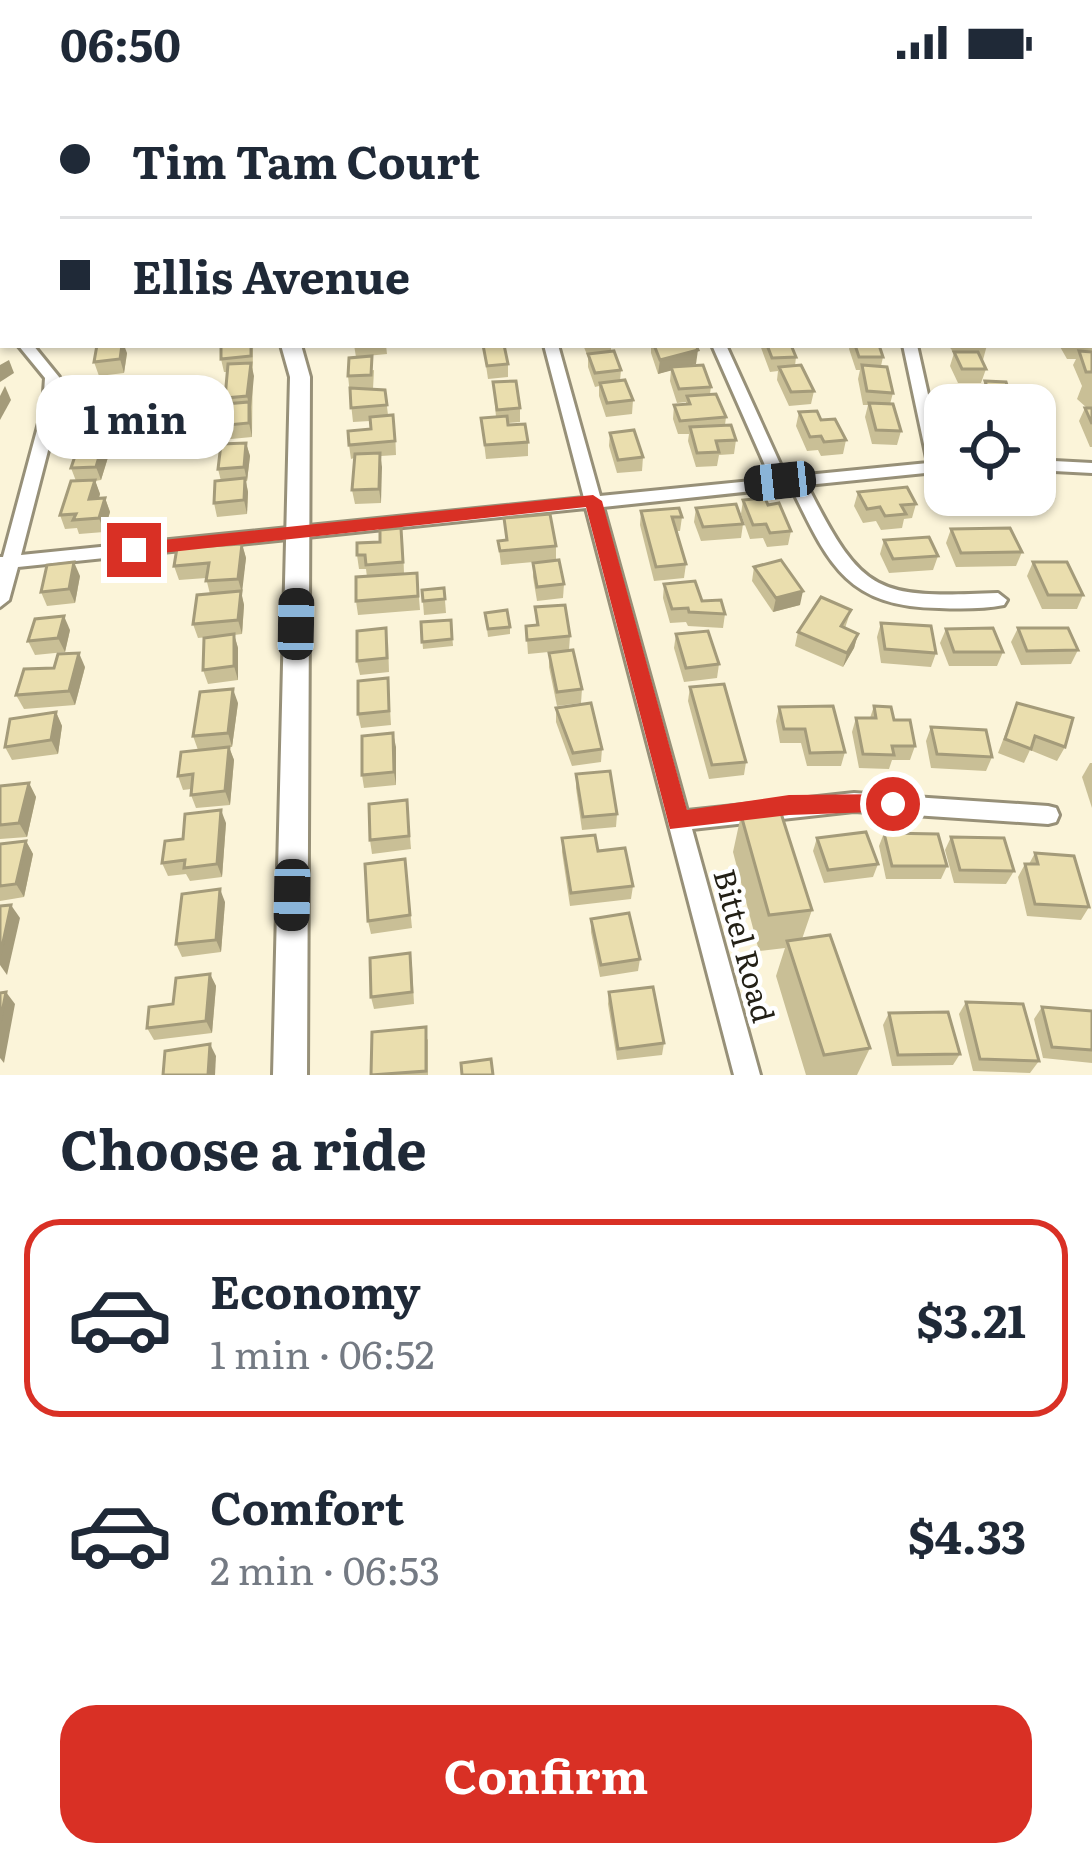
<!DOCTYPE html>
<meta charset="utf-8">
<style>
:root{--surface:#fff;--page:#f2f2f3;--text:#1f2937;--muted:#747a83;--line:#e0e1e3;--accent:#d93025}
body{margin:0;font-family:Literata,serif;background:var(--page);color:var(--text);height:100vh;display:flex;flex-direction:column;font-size:45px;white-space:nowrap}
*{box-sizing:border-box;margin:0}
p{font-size:39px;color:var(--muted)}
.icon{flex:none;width:66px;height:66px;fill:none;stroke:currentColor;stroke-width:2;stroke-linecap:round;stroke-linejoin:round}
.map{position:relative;height:991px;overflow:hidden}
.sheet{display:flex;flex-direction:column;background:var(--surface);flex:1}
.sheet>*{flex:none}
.hud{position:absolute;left:0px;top:0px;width:1092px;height:264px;box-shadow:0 3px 9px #0004;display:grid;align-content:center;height:264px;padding:0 60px;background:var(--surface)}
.tools{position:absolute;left:924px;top:300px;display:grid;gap:24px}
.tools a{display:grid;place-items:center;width:132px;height:132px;border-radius:24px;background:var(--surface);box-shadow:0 3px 9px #0004;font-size:60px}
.end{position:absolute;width:54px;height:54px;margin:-27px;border:15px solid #d93025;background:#fff;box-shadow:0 0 0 6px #fff}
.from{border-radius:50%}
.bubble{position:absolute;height:84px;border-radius:36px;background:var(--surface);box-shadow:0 3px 9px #0004;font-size:39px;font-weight:700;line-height:84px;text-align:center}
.car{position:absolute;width:36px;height:72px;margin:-36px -18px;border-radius:15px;box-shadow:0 0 9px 3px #0007;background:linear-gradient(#222 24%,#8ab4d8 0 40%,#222 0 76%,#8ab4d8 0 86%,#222 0)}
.hud b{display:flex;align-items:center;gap:42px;height:114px;font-size:45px}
.hud b+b{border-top:3px solid var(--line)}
.hud i{width:30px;height:30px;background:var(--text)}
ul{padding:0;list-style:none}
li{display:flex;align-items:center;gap:36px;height:198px;margin:0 24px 18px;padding:0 36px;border:6px solid transparent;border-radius:36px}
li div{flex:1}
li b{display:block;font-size:45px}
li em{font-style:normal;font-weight:700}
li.on{border-color:var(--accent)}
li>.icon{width:108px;height:108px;stroke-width:1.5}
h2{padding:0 60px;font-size:54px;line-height:144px}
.button{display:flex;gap:24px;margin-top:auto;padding:24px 60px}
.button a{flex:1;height:138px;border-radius:36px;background:var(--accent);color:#fff;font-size:48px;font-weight:700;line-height:138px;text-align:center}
.status{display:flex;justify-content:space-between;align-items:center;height:84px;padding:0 60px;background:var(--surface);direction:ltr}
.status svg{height:33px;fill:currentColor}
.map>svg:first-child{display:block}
</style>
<div class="status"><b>06:50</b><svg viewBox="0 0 49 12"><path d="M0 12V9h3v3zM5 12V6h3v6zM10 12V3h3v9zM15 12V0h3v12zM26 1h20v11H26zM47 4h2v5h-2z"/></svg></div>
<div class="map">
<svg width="1092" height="991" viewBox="0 0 1092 991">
<rect width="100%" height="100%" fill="#fbf4d9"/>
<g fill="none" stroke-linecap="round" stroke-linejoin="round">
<g stroke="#979078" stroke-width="6">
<g id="minor">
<path d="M48 0H58L56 3H46Z"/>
<path d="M406 0H416L417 3H407Z"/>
<path d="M673 0 668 3 658 1 659 0Z"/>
<path d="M800 0H819L824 3H805Z"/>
<path d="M842 0H853L851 3H840Z"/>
<path d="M1043 0H1056L1053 3H1040Z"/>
<rect x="0" y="86" width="3" height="12"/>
<rect x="0" y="111" width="3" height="8"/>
<path d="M1089 183 1092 184V197L1089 196Z"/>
<path d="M0 248 3 249V257L0 256Z"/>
<path d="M18 261H33L59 293V324L21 471 584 414 544 261H558L600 412 771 395 712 261H726L786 393 928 379 903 261H917L945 387 807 401C863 512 877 514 998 509L1007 516 1004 521C984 525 960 525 939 524 846 523 828 479 791 403L603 423 687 727 854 709 1048 722 1056 724 1059 731 1056 738 1048 740 854 727 692 745 760 991H734L586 424 18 483 9 516 0 523V473H3L43 324 45 294Z"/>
<path d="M1035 376 1092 379V389L1035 386Z"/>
</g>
</g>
<g stroke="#979078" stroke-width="6">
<g id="tertiary">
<rect x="170" y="0" width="14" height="3"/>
<path d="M281 261H301L310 293 307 991H273L290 293Z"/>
</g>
</g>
<use href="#minor" fill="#fff" fill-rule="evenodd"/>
<use href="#tertiary" fill="#fff" fill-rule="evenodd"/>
</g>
<g fill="#c9bf96">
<rect x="461" y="0" width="44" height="3"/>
<path d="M1089 64 1092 69V125L1089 120Z"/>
<rect x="0" y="142" width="3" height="46"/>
<path d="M1092 248V363H1090L1079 337 1085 324H1087L1077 315 1082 302 1073 281 1076 275H1067L1059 261H1089Z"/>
<path d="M221 261H253L252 353 179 360 175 346 226 320 225 314 227 288H224L221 275Z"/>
<path d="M354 261H386L387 270 356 273Z"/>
<path d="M483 261 508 280V293L488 295Z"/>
<path d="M583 261H611V267L621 286 620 297 633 316 632 330 606 333 599 312V302L595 303 588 283V273Z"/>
<path d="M651 261H696V280L687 282 711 303 710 310 726 333 725 341 736 356 734 370 719 371 717 382 696 383 688 357 689 350H678L673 335 674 321 686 320V318L677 319 670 297 671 286 658 290 651 269Z"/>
<path d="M760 261H791L796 273 795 282 814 307 811 320 789 322 777 296 778 287 770 288Z"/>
<path d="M850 261H879L883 273 881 282 893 309 890 320 901 347 897 361 872 360 865 333 868 321H863L858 295 860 286H856L849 265Z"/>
<path d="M948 261H987L983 276H981L986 285 981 299H958L950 282 954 269Z"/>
<path d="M127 269 124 289 99 292 94 278Z"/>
<path d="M374 286 373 305 385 306 388 331 395 345 396 371 381 372V419L355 420 352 406 354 374 351 375 349 361 371 345 370 337 353 338 348 292Z"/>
<path d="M114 295 118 308 110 328H91L86 315Z"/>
<path d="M985 297 1013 321H962L966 305 982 306Z"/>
<path d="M493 298 520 324V338L508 339V341L528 358V372L486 375 481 334 496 333Z"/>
<path d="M799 328 821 336 846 356 843 370 821 372 818 366 807 367 796 342Z"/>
<path d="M105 330 109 344 105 359 109 370 101 396 95 397 100 410 99 414H105L110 428 104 448 79 450 77 444 65 445 60 431 76 397 71 384 81 357 78 348Z"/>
<path d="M1035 332 1050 348 1044 362H1035Z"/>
<path d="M610 349 643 373 642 387 617 389 609 362Z"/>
<path d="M246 359 250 372 247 397H246L248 408 247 430 217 433 214 419 221 397 218 385Z"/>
<path d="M931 397 990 411 985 425 936 428 926 410Z"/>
<path d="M858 408 916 420 912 434 904 435 902 444 881 446 876 437 863 439 854 422Z"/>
<path d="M1000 411H1035L1053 413 1047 427H1007Z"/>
<path d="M743 416 768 421 791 447 788 461 767 463 763 454 750 455 741 430Z"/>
<path d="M696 424 743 440 741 454 701 457 694 438Z"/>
<path d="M641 427 682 433 680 447H676L686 480 684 494 654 497 640 441Z"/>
<path d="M504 434 556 462V476L501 481 498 457 506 456Z"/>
<path d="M951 445 1022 468 1016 482 956 483 946 459Z"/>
<path d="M884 456 938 472 933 486 889 489 880 470Z"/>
<path d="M403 458 404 490 417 489 420 526 358 531 356 517 367 493 366 485H359L357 471Z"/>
<path d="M242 460 246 474 241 509 244 521 242 550 234 551 238 564V596L208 600 203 586 218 552 198 554 193 540 210 510 206 494 179 496 174 482Z"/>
<path d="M1033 478 1083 511 1077 525H1042L1027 492Z"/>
<path d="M533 479 564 500 563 514 537 517 533 493Z"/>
<path d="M754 483 800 521 773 528 752 497Z"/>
<path d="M80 492 75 519 47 522 41 508Z"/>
<path d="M664 500 725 530 723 544 688 542 686 538 670 539 663 514Z"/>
<path d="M444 504 446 529 424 531 422 506Z"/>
<path d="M535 523 570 552 569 566 528 570 526 542 536 541Z"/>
<path d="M851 526 845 544 858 550 854 564 843 583 795 562 798 548Z"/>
<path d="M485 529 510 543V550L488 553Z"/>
<path d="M451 536 453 562 423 565 421 538Z"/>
<path d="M881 539 936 569 931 583 881 579 877 553Z"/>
<path d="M1018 544 1078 566 1071 580 1021 581 1011 558Z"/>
<path d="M946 545 1003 568 997 582H949L940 559Z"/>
<path d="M70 546 65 568 35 571 28 557Z"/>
<path d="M676 550 719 580 717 594 684 598 674 564Z"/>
<path d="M388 558 389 588 360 591 357 577Z"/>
<path d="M549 569 582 605 581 619 557 622 549 583Z"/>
<path d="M85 583 75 621 24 625 16 611Z"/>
<path d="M388 594 391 641 361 644 358 630Z"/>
<path d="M690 603 746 678 744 691 709 695 688 617Z"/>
<path d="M238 619 232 663H229L234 676 230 721 196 724 191 711V705L183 706 178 692 198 666 193 652Z"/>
<path d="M1017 619 1065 663 1057 677 1030 666 1024 679 998 669Z"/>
<path d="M874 622 915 662 910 676H892L889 685 859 684 852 648 856 634H870Z"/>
<path d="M779 623 845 668 841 682H807L801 659H780L776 637Z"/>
<path d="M556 624 602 665 601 678 572 682 556 638Z"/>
<path d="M56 628 62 642 58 670 12 676 5 663Z"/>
<path d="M931 643 992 673 986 687 931 684 926 657Z"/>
<path d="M396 663V701L364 704 362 691Z"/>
<path d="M1090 679H1092V724L1082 693Z"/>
<path d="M576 690 617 730 616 743 582 746 576 704Z"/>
<path d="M29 699 36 713 27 753 0 755V702Z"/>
<path d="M407 716 411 765 372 770 370 756Z"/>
<path d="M741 731 812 826 802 855 870 964 857 991H806L776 892 785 864 759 867 733 768Z"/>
<path d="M226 739 222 793 190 797 186 790 168 792 162 779 183 755Z"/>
<path d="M884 749 947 782 941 795H886L879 762Z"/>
<path d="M951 753 1014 787 1006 800 954 799 945 766Z"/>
<path d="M562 754 598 767 633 802 631 815 570 822 562 768Z"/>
<path d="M817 754 878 780 873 793 824 799 813 767Z"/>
<path d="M26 757 33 770 24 813 0 817V760Z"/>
<path d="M1035 769 1089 823 1081 836 1027 832 1018 793 1025 780H1029Z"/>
<path d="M405 775 412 844 371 850 368 837Z"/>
<path d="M225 818 221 868 182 873 176 860Z"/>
<path d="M591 835 640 875 638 887 600 893 591 848Z"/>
<path d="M412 882 414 920 374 925 371 913Z"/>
<path d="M210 890 216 902 212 949 154 956 147 944Z"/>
<path d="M609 908 664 959 662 971 617 976 608 920Z"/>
<path d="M966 918 1039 977 1030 989 973 987 959 930Z"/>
<path d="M1042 923 1092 927V979L1043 974 1034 935Z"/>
<path d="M889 929 960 970 953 981 892 982 883 941Z"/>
<path d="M428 955V991H371Z"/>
</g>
<g fill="#a49b7a">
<rect x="566" y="0" width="19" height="3"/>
<rect x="589" y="0" width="19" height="3"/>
<path d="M615 0H634L633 3H615Z"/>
<path d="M122 261H124L127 269 124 289 120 275Z"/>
<path d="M698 266 696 280 658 290 660 276Z"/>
<path d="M9 276 14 289 0 298V281Z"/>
<path d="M251 279 254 292 251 323 252 353 249 339V321L247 312Z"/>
<path d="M114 295 118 308 110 328 106 314Z"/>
<path d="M5 302 11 316 0 336V312Z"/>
<path d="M105 330 109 344 105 359 109 370 101 396 96 383 104 358 100 346Z"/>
<path d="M246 359 250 372 247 397 244 383Z"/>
<path d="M380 369 382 383 381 419 379 405Z"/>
<path d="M245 394 248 408 247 430 244 416Z"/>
<path d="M95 396 100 410 94 429 89 415Z"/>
<path d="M105 414 110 428 104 448 99 434Z"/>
<path d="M242 460 246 474 242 509 238 495Z"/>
<path d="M74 478 80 492 75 519 69 505Z"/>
<path d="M241 507 244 521 242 550 238 536Z"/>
<path d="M803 507 800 521 773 528 776 514Z"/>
<path d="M64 532 70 546 65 568 58 554Z"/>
<path d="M234 550 238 564V596L234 582Z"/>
<path d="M858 550 854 564 843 583 847 569Z"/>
<path d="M79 569 85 583 75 621 69 607Z"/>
<path d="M233 605 238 619 232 663 228 649Z"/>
<path d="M56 628 62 642 58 670 51 656Z"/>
<path d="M393 649 396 663V701L394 688Z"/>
<path d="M229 663 234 676 230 721 225 707Z"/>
<path d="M29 699 36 713 27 753 19 739Z"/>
<path d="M221 726 226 739 222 793 217 780Z"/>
<path d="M26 757 33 770 24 813 16 800Z"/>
<path d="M220 805 225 818 221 868 216 856Z"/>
<path d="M11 821 20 834 7 891 0 881V872Z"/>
<path d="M210 890 216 902 212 949 206 937Z"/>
<path d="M6 908 15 920 4 979 0 974V939Z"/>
<path d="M210 960 216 972 215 991H208Z"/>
</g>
<g fill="#eadeae" stroke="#a49b7a" stroke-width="3">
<path d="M70 0H89L87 3H68Z"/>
<path d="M130 0H147L146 3H129Z"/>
<path d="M257 0V3H237L238 1Z"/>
<rect x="347" y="0" width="21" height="3"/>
<path d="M704 0H737V3H705Z"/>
<path d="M775 0H810V3H776Z"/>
<path d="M871 0H911V3H877Z"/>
<path d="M964 0H996L993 3Z"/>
<path d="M1071 0H1092V4L1090 5Z"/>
<path d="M1089 243 1092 248V262H1072L1089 261Z"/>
<path d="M97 261H122L120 275 94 278Z"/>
<path d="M221 261H251V272L221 275Z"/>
<path d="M483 261H504L508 280 487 282Z"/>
<path d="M654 261H696L698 266 660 276Z"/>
<path d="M767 261H791L796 273 772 274Z"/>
<path d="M855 261H879L883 273H859Z"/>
<path d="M614 267 621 286 595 289 588 270Z"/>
<path d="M1079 267 1092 268V288H1086Z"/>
<path d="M954 268H978L986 285H962Z"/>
<path d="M372 272 371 291 348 292 349 274Z"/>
<path d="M251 279 247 312 225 314 228 280Z"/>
<path d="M703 281 711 303 679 305 671 283Z"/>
<path d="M801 281 814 307 791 308 779 283Z"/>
<path d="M862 281 887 283 893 309 867 307Z"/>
<path d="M94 295H114L106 314 86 315Z"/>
<path d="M625 296 633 316 607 319 600 299Z"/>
<path d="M516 297 520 324 497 326 493 298Z"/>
<path d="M985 297 1006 298 1013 321 970 320 966 305 988 306Z"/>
<path d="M350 304 385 306 387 321 351 324Z"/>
<path d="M716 310 726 333 680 337 674 321 690 320 687 312Z"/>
<path d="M249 318V339L175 346 178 324Z"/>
<path d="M869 319 893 320 901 347 876 346Z"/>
<path d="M1085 324H1092V340Z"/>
<path d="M817 327 821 336 835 335 846 356 824 358 821 352 810 353 799 328Z"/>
<path d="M105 330 100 346 78 348 83 332Z"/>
<path d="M393 331 395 357 349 361 348 347 371 345 370 333Z"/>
<path d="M1043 331 1050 348H1035V332Z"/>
<path d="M507 332 508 341 525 340 528 358 485 361 481 334Z"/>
<path d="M731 341 736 356 716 357 719 368 697 369 690 343Z"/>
<path d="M634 346 643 373 618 376 610 349Z"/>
<path d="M104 356 96 383 71 384 80 357Z"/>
<path d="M246 359 244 383 218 385 221 360Z"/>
<path d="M380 369 379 405 352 406 355 370Z"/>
<path d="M245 394 244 416 214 419 215 397Z"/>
<path d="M1035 394H1045L1053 413H1013L1012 411H1035Z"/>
<path d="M95 396 89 415 105 414 99 434 73 436 76 430 60 431 71 397Z"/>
<path d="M945 396V411H990L940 414 931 397Z"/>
<path d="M907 403 916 420 901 421 906 430 885 432 880 423 867 425 858 408Z"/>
<path d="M765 414 768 421 779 419 791 447 770 449 766 440 753 441 743 416Z"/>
<path d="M736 420 743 440 703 443 696 424Z"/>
<path d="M679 424 682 433H672L686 480 656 483 641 427Z"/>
<path d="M550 430 556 462 500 467 498 457 507 456 504 434Z"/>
<path d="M401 444 403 478 366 481 365 471H357V459L380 458V446Z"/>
<path d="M1010 444 1022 468 961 469 951 445Z"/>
<path d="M929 453 938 472 893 475 884 456Z"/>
<path d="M242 460 238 495 206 497 209 479 174 482 177 464Z"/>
<path d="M559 476 564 500 537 503 533 479Z"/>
<path d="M781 476 803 507 776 514 754 483Z"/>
<path d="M74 478 69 505 41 508 47 481Z"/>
<path d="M1033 478H1067L1083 511H1048Z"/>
<path d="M417 489 418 512 356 517V493Z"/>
<path d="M695 497 702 517 721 516 725 530 689 528 688 524 672 525 664 500Z"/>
<path d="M444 504 445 515 423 517 422 506Z"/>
<path d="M241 507 238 536 193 540 197 511Z"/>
<path d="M821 513 851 526 841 542 858 550 847 569 798 548Z"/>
<path d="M565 521 570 552 527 556 526 542 538 541 535 523Z"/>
<path d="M507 526 510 543 488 545 485 529Z"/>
<path d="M64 532 58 554 28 557 35 535Z"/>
<path d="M451 536 452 555 422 558 421 538Z"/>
<path d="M881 539 931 542 936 569 885 565Z"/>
<path d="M386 544 387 574 357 577V547Z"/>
<path d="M993 544 1003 568H954L946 545Z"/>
<path d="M1018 544H1068L1078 566 1027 567Z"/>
<path d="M708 547 719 580 686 584 676 550Z"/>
<path d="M234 550V582L203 586 204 554Z"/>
<path d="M573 566 582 605 557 608 549 569Z"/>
<path d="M79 569 69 607 16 611 24 585 54 584 58 570Z"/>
<path d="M388 594 389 627 358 630V597Z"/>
<path d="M724 600 746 678 712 681 690 603Z"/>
<path d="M233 605 228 649 193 652 200 608Z"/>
<path d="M591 619 602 665 573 669 556 624Z"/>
<path d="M1017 619 1073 634 1065 663 1035 652 1031 665 1005 655Z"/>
<path d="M833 622 845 668 810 669 805 645H784L779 623Z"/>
<path d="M874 622 891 623 894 636H910L915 662H892L894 671 863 670 856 634H876Z"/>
<path d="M56 628 51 656 5 663 10 635Z"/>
<path d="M931 643 986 646 992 673 937 670Z"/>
<path d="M393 649 394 688 362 691V652Z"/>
<path d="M229 663 225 707 191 711 193 690 178 692 181 668Z"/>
<path d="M610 687 617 730 583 733 576 690Z"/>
<path d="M29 699 19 739 0 741V702Z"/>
<path d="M407 716 409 752 370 756 369 720Z"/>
<path d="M221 726 217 780 184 784 185 776 162 779 165 757 183 755 185 730Z"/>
<path d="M780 726 812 826 769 831 741 731Z"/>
<path d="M866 748 878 780 828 786 817 754Z"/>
<path d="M884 749 938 750 947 782H892Z"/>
<path d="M595 751 598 767 625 764 633 802 571 809 562 754Z"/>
<path d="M951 753 1004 754 1014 787 960 786Z"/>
<path d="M26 757 16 800 0 802V760Z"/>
<path d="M1035 769 1074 772 1089 823 1035 820 1025 780H1038Z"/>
<path d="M405 775 410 831 368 837 365 780Z"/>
<path d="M220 805 216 856 176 860 182 810Z"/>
<path d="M11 821 0 872V822Z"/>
<path d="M629 829 640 875 601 881 591 835Z"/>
<path d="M830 851 870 964 824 971 787 857Z"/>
<path d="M410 869 412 908 371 913 370 874Z"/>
<path d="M210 890 206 937 147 944 149 923 173 920 176 894Z"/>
<path d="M653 903 664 959 618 965 609 908Z"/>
<path d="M6 908 0 939V909Z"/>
<path d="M966 918 1023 920 1039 977 980 975Z"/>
<path d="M1042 923 1092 927V966L1052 963Z"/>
<path d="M948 928 960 970 898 971 889 929Z"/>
<path d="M426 943V987L371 991 372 948Z"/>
<path d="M210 960 208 991H163L165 967Z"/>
<path d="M491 975 493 991H462L461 979Z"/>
</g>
<path fill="#d93025" d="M593 411 602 417 687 726 789 711 893 710 901 713V727L789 731 670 745 586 423 134 472 124 466 134 459Z"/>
<g text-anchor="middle" stroke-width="9" stroke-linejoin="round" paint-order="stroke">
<g font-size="30" fill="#232016" stroke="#fff">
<text transform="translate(743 862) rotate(75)" y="10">Bittel Road</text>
</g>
</g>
</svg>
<div class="tools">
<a><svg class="icon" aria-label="locate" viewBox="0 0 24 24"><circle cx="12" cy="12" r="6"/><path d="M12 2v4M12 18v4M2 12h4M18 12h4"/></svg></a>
</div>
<i class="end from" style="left:893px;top:720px"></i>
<i class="end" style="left:134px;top:466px"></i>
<div class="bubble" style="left:36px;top:291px;width:198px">1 min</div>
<i class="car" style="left:780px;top:397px;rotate:264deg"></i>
<i class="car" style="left:296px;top:540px;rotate:1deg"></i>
<i class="car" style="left:292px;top:811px;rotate:181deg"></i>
<div class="hud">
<b><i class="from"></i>Tim Tam Court</b>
<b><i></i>Ellis Avenue</b>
</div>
</div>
<section class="sheet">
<h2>Choose a ride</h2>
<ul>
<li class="on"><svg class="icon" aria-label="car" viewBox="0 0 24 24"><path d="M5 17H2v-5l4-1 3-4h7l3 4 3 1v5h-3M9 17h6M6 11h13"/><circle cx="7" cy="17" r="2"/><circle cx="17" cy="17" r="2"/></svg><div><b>Economy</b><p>1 min · 06:52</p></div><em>$3.21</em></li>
<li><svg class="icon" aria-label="car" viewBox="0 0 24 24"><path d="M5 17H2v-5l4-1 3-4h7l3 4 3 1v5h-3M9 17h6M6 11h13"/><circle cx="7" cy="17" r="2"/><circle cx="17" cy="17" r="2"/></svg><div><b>Comfort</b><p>2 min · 06:53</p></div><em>$4.33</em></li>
</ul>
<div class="button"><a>Confirm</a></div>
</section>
